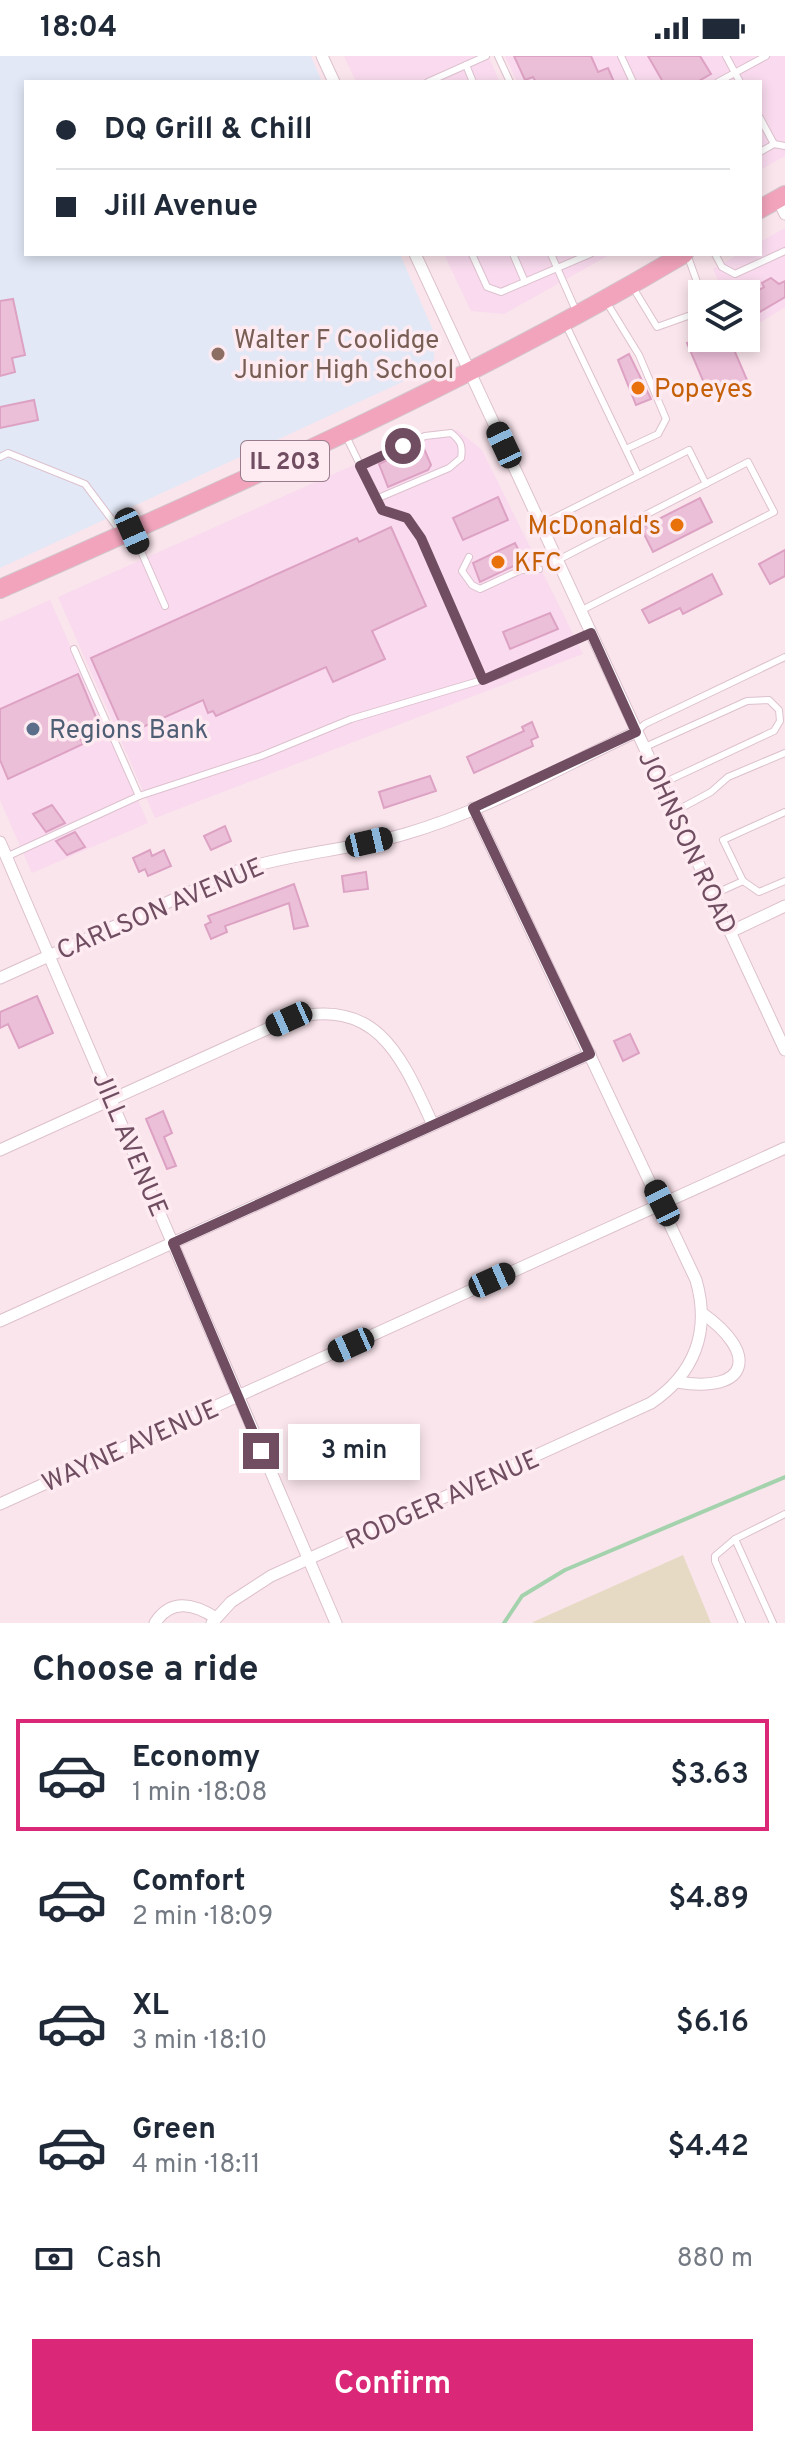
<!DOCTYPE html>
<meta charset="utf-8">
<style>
:root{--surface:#fff;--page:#f6f6f7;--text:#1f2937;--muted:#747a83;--line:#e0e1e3;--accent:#db2777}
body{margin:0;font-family:Overpass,sans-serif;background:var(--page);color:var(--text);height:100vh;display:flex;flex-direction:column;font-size:30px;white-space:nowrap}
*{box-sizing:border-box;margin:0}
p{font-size:26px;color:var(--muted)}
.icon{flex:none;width:44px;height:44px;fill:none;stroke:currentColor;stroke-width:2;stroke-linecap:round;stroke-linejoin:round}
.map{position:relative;height:1567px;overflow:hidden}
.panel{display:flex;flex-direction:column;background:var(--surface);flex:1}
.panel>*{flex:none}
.guide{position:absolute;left:24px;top:24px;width:738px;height:176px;border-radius:0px;box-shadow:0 4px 12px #0003;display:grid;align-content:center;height:176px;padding:0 32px;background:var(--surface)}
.controls{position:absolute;left:688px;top:224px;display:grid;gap:16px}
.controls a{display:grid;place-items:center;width:72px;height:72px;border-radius:0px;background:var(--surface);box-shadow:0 4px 12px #0003;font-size:40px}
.end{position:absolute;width:36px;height:36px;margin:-18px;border:10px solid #704d61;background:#fff;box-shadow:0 0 0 4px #fff}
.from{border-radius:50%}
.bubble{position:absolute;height:56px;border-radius:0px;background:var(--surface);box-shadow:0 4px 12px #0003;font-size:26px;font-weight:600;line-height:56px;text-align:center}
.car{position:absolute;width:24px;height:48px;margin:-24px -12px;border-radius:10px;box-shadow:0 0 6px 2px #0007;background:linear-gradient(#222 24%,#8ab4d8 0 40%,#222 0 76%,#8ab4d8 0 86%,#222 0)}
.guide b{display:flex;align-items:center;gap:28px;height:76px;font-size:30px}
.guide b+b{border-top:2px solid var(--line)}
.guide i{width:20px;height:20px;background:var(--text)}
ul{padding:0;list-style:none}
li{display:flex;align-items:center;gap:24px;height:112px;margin:0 16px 12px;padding:0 16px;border:4px solid transparent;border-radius:0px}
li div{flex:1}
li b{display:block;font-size:30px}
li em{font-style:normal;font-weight:600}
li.on{border-color:var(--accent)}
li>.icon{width:72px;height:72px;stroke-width:1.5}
h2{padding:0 32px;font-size:36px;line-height:96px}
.pay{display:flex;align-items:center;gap:20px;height:88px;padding:0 32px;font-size:30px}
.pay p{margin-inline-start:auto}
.button{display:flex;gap:16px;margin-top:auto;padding:16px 32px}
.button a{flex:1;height:92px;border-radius:0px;background:var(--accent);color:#fff;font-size:32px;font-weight:600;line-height:92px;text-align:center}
.status{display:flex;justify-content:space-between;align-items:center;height:56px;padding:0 40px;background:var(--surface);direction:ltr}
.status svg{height:22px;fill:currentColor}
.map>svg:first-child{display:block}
</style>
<div class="status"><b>18:04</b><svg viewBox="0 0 49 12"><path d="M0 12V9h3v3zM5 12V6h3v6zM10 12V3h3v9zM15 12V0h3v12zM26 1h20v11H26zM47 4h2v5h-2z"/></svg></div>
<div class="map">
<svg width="785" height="1567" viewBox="0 0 785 1567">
<rect width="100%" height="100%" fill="#fae5ec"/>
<g fill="#f9daee">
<path d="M344 0H488L500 26H356Z"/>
<path d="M505 0H785V100L760 114V26H517Z"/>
<path d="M785 172V251L746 275V238H724L713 213 739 198H760V186Z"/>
<path d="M444 198H611L504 258 471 255Z"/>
<path d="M457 374 482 394 583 598 155 762 58 541 430 375Z"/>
<path d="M50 544 148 767 32 817 0 744V566Z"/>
</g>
<path fill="#e2e8f6" d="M0 0H311L322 26H26V198H400L435 279 434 303 426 315 0 512Z"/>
<path fill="#e6dac5" d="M683 1499 711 1567H533V1566Z"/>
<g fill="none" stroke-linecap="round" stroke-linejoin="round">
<path stroke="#a3d2ad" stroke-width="4" d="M504 1567 522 1540 565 1514 785 1421"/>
</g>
<g fill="#ecbfd8" stroke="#dda2c3" stroke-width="2">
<path d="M514 0H591L598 16 608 12 614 26H536L533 21 525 24Z"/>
<path d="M648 0H700L711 18 697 26H663Z"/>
<path d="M771 222 779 228 785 225V241L758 257 749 240 764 231 762 227Z"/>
<path d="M13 243 25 299 12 302 15 316 0 320V245Z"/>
<path d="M699 282H729L747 324 710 341 687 287Z"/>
<path d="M629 298 651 343 636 349 618 304Z"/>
<path d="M34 344 38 364 0 372V351Z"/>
<path d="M422 388 431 409 428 414 388 431 379 408Z"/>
<path d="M498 441 508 464 463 484 453 462Z"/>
<path d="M700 442 712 466 653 496 641 472Z"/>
<path d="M391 471 426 550 372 575 385 603 333 626 326 611 216 660 213 655 208 657 203 644 125 679 91 602 357 482 359 486Z"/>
<path d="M515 487 524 505 480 526 473 507Z"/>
<path d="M785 494V520L770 528 759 508Z"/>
<path d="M712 518 722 538 683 558 680 552 649 567 642 554Z"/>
<path d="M550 557 558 573 510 593 503 576Z"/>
<path d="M78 618 98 666 77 675 83 688 8 723 0 704V653Z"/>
<path d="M532 666 538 681 531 684 533 690 474 717 467 701 524 675 522 671Z"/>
<path d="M430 720 436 735 384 752 379 736Z"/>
<path d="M52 749 65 767 46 776 33 758Z"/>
<path d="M225 770 231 785 211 794 204 780Z"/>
<path d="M75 776 85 791 67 799 56 785Z"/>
<path d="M150 794 152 800 164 794 171 810 148 820 145 813 139 816 133 802Z"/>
<path d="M366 816 368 833 344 836 342 820Z"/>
<path d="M294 828 308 870 294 873 289 847 225 870 227 876 211 883 205 869 211 866 208 860Z"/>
<path d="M37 940 53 977 19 992 8 968 0 972V956Z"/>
<path d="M630 978 639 997 623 1005 614 985Z"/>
<path d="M163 1055 172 1077 164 1081 176 1110 167 1113 146 1063Z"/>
</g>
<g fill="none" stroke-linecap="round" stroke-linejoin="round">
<g stroke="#ddc1ce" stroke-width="8">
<g id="lane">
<path d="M498 0 510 26"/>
<path d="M621 0 633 26"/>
<path d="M726 0 740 26"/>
<path d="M466 9 473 26"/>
<path d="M428 26 486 0"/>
<path d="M718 26 766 0"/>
<path d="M760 62 774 88"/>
<path d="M760 96 774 88 785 90"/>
<path d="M472 198 487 231 501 236 590 198"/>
<path d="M513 198 525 226"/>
<path d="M551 198 577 257"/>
<path d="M687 198 702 240"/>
<path d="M715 198 722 211 735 218 785 195"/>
<path d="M632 230 657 271 702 255"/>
<path d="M607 247 639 299 666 363 658 378 626 393"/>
<path d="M565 267 638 419"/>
<path d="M346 380 382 454 407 462 421 482 483 624"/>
<path d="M0 401 8 397 85 428 121 476"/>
<path d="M360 410 425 380 451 377C461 385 463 390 461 402L449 412 376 443"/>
<path d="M540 469 689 394 706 428"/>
<path d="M133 477 165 550"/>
<path d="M469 501 462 515 472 529 480 533 521 514 539 513"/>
<path d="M558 504 748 406 774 456 580 555"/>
<path d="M74 593 139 740 261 700 351 663 499 619 591 577"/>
<path d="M636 676 645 668 785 601"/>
<path d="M645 691 747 645 769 644 779 654 780 665 774 675 661 728"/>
<path d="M674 756 711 736 728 721 785 697"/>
<path d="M6 801 139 740"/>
<path d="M743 825 759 836 785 825"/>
<path d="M712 839 743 825 723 784 785 756"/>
<path d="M735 1483 785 1458"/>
<path d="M742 1567 715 1505V1500L735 1483 773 1567"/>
</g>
</g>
<g stroke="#ddc1ce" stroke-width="13">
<g id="street">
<path d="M322 0 334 26"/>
<path d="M778 143 785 158"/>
<path d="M415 198 785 994"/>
<path d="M0 786 336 1567"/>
<path d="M730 876 785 850"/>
<path d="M0 922 237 815C292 797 350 794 405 778 485 755 561 711 636 676"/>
<path d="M0 1094 289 963C378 939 402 1002 433 1069"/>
<path d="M0 1265 590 998"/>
<path d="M677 1326C750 1338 759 1297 702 1257"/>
<path d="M0 1448 785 1092"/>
<path d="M155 1567C171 1542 194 1548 216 1562"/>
<path d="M212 1567 231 1546 271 1520 651 1347C694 1318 711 1276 696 1224L473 752"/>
</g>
</g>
<g stroke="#d1c6cc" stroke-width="20">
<g id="primary">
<path d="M760 153 785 139"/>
<path d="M0 533C233 430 465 328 684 198"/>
</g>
</g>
<use href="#lane" stroke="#fff" stroke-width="6"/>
<use href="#street" stroke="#fff" stroke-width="11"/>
<use href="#primary" stroke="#f2a4bc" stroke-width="18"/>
</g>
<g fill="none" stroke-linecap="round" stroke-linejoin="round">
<path stroke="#704d61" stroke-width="10" d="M261 1395 173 1187 590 998 473 752 636 676 591 577 483 624 421 482 407 462 382 454 360 410 403 390"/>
</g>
<circle fill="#8d6e63" stroke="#fdebf1" stroke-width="3" cx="218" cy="298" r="8"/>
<g fill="#e8710a" stroke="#fdebf1" stroke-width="3">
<circle cx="638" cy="332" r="8"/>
<circle cx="677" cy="469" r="8"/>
<circle cx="498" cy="506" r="8"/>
</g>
<circle fill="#5c6f8a" stroke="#fdebf1" stroke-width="3" cx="33" cy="673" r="8"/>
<g text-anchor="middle" stroke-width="7" stroke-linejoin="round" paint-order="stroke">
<rect fill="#fdebf1" stroke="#9a7c8c" stroke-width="2" x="241" y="385" width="88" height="40" rx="6"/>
<g font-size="24" font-weight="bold" fill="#704d61">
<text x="285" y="413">IL 203</text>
</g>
<g font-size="26" fill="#785e54" stroke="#fdebf1" text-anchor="start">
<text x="234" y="292">Walter F Coolidge<tspan x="234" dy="30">Junior High School</tspan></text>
</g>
<g font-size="26" fill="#c56008" stroke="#fdebf1" text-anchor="start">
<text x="654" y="341">Popeyes</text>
<text x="661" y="478" text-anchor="end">McDonald's</text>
<text x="514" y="515">KFC</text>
</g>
<g font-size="26" fill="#4e5e75" stroke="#fdebf1" text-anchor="start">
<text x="49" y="682">Regions Bank</text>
</g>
<g font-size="26" fill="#704d61" stroke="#fdebf1">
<text transform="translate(688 786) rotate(65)" y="9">JOHNSON ROAD</text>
<text transform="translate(160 852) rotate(-23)" y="9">CARLSON AVENUE</text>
<text transform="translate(131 1088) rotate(67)" y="9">JILL AVENUE</text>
<text transform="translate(130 1389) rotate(-24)" y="9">WAYNE AVENUE</text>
<text transform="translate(442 1443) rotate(-24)" y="9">RODGER AVENUE</text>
</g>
</g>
</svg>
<div class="controls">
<a><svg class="icon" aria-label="layers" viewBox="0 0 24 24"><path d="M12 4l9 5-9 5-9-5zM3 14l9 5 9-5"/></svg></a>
</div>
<i class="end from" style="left:403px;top:390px"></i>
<i class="end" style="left:261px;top:1395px"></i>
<div class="bubble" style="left:288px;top:1368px;width:132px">3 min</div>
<i class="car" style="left:504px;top:389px;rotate:335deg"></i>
<i class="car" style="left:132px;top:475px;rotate:156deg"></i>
<i class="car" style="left:369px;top:786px;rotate:77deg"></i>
<i class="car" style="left:289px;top:963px;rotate:246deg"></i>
<i class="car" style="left:662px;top:1147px;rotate:334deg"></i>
<i class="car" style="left:492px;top:1224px;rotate:66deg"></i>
<i class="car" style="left:351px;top:1289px;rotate:246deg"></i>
<div class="guide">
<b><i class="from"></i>DQ Grill &amp; Chill</b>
<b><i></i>Jill Avenue</b>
</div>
</div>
<section class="panel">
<h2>Choose a ride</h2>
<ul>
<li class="on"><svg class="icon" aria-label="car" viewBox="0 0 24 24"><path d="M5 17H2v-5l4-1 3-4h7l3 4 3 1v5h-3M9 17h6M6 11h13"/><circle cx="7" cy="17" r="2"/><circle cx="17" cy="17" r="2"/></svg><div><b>Economy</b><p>1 min · 18:08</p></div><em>$3.63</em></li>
<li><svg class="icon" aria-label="car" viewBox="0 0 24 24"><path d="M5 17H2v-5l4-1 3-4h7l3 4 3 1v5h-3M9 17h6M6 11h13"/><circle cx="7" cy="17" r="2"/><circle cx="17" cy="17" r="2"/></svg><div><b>Comfort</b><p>2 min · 18:09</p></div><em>$4.89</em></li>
<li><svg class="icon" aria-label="car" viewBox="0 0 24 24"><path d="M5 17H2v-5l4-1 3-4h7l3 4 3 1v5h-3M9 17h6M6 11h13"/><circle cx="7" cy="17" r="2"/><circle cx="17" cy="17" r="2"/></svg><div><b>XL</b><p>3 min · 18:10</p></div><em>$6.16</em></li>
<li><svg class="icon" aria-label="car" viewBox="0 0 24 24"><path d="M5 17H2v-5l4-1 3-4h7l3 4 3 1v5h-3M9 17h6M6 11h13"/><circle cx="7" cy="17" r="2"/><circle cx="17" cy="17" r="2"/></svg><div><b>Green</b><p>4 min · 18:11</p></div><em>$4.42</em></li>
</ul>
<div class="pay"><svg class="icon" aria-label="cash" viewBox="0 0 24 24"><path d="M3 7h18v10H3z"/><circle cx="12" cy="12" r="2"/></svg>Cash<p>880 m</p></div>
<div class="button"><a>Confirm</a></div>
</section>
